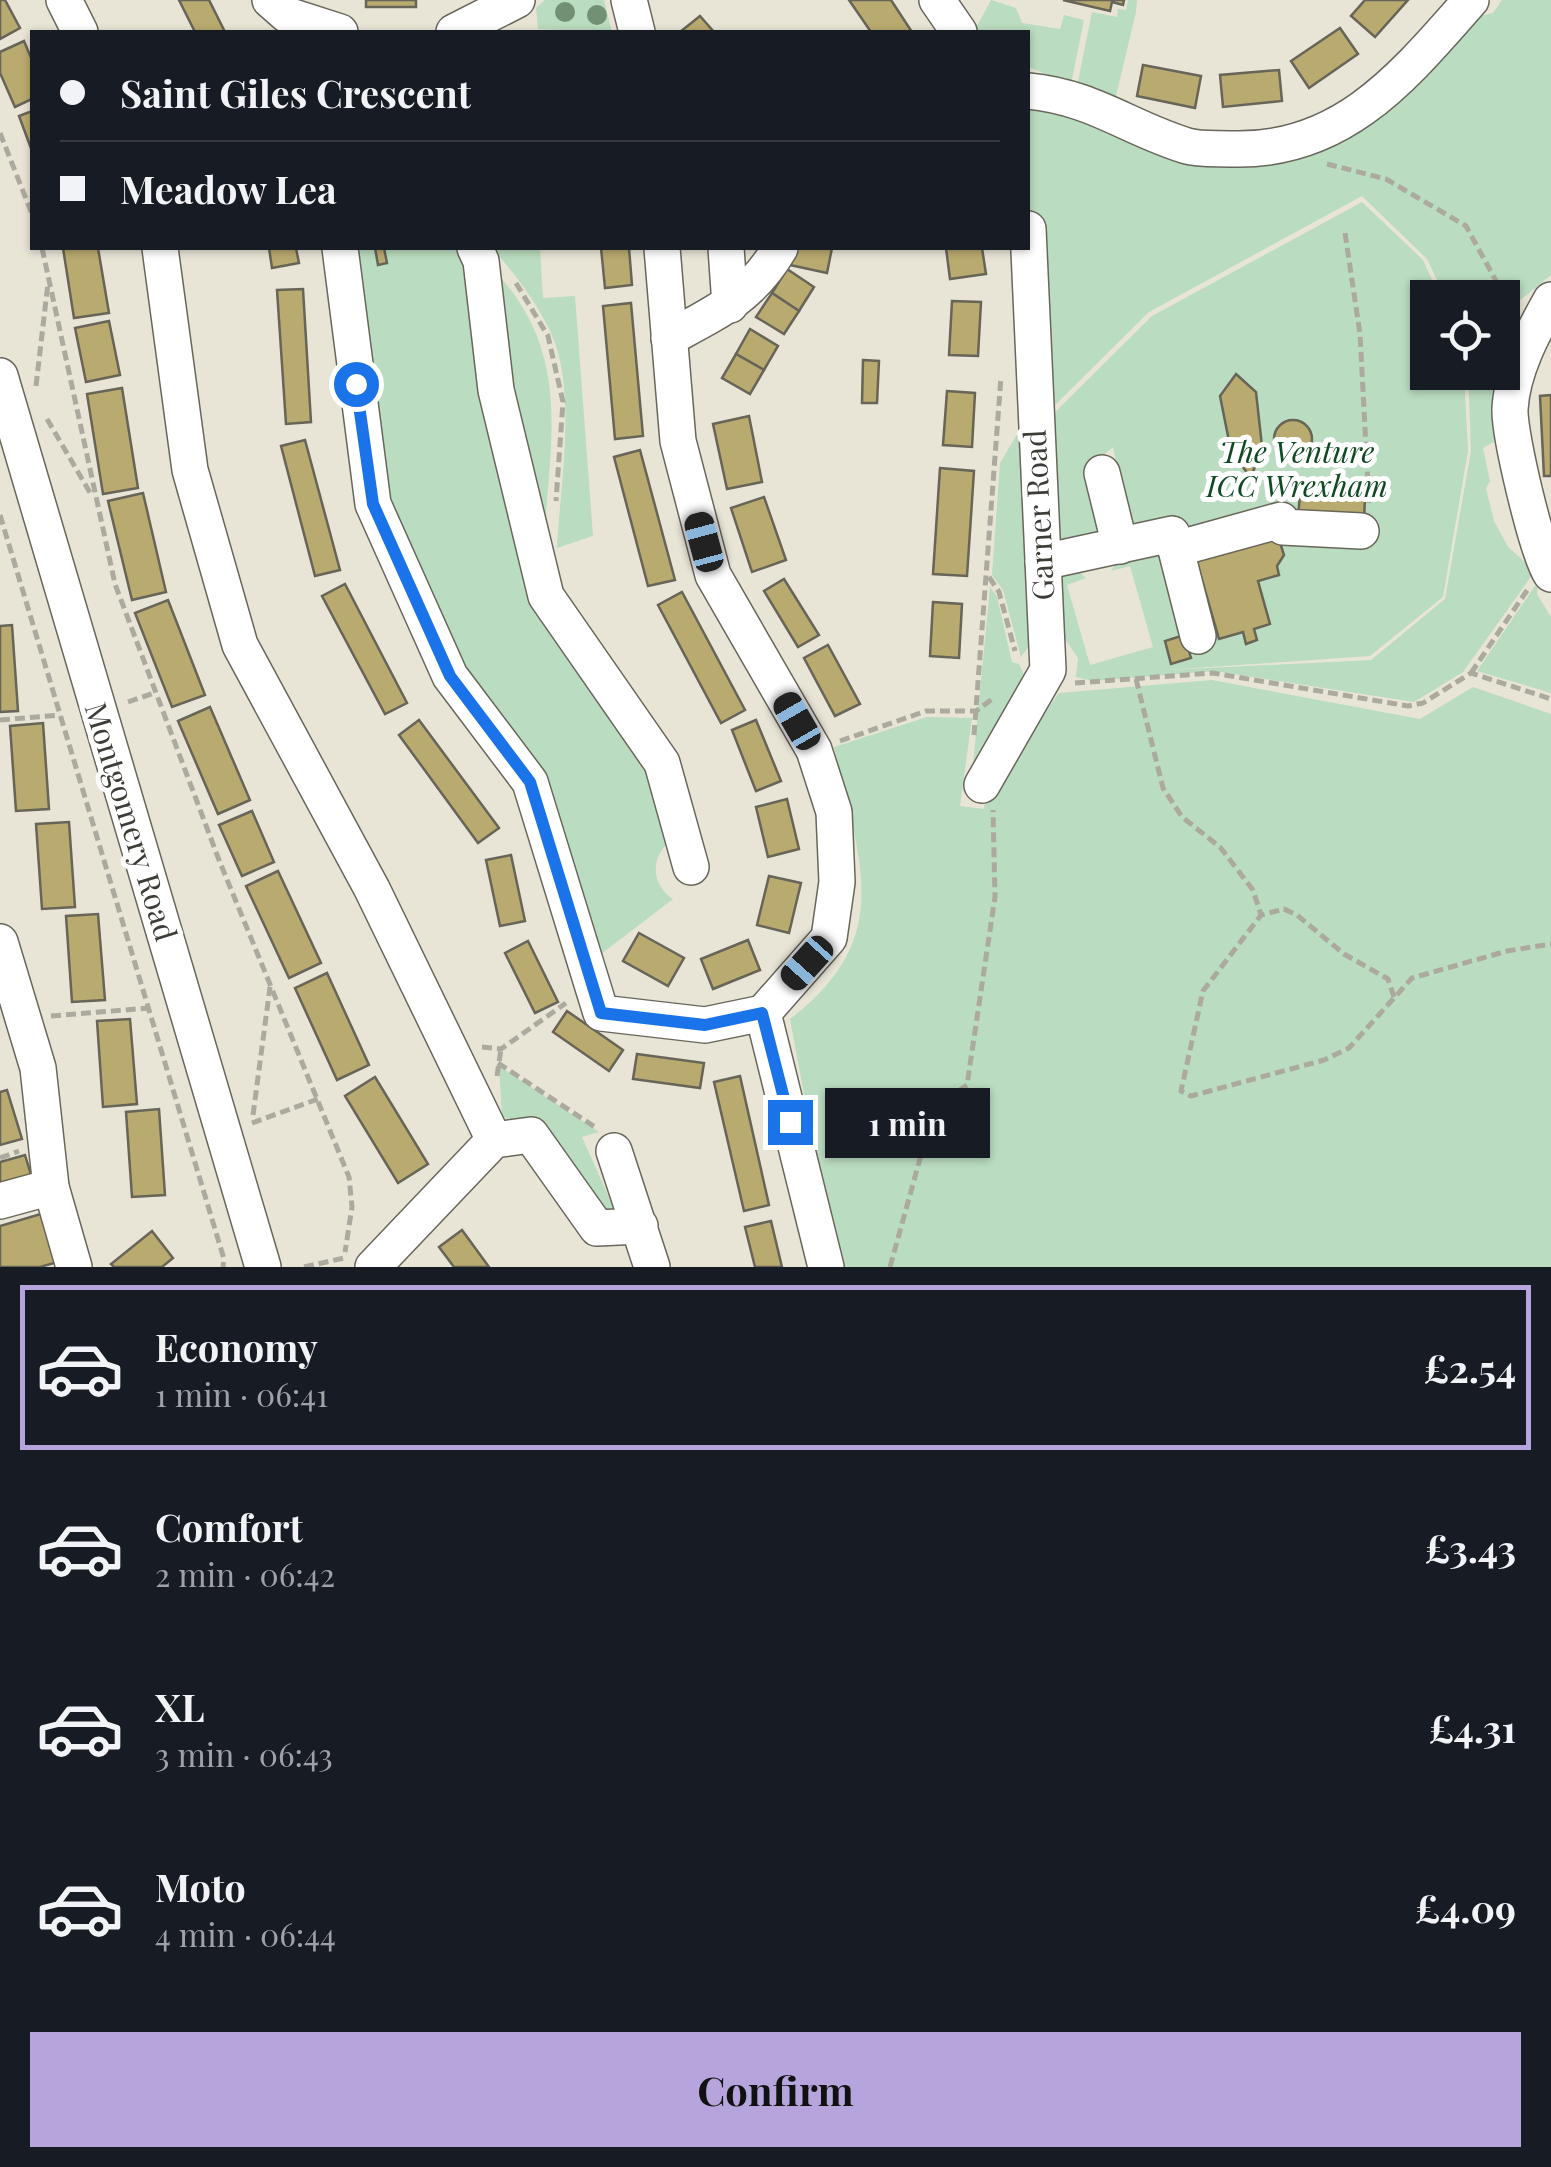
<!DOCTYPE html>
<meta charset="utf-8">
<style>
:root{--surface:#171b24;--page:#242831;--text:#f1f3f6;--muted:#9ea1a6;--line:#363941;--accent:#b6a5dd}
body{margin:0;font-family:"Playfair Display",serif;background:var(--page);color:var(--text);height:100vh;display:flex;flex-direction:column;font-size:38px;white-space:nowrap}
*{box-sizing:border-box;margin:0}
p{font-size:32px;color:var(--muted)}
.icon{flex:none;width:55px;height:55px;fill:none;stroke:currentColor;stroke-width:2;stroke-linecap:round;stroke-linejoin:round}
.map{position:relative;height:1267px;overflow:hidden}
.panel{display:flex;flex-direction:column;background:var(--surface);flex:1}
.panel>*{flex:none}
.top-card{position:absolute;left:30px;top:30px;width:1000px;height:220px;border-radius:0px;box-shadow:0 2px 8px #0004;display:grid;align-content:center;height:220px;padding:0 30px;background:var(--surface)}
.controls{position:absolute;left:1410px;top:280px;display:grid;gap:20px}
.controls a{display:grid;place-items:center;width:110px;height:110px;border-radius:0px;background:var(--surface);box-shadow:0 2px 8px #0004;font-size:50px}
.end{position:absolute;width:45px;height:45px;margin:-22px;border:12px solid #1a73e8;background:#fff;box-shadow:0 0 0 5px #fff}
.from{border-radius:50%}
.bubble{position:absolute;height:70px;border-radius:0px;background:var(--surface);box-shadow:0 2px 8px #0004;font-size:32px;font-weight:700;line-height:70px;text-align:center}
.car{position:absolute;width:30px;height:60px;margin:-30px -15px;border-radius:12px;box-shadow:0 0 8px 2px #0007;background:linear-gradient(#222 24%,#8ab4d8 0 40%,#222 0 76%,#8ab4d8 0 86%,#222 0)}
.top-card b{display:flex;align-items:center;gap:35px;height:95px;font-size:38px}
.top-card b+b{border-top:2px solid var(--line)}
.top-card i{width:25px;height:25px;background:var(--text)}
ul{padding:18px 0 0;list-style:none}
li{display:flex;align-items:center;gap:30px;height:165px;margin:0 20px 15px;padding:0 10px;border:5px solid transparent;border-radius:0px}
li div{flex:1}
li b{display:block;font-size:38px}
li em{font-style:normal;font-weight:700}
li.current{border-color:var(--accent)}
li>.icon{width:90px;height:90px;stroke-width:1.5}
.primary-button{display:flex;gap:20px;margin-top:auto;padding:20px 30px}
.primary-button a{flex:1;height:115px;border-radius:0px;background:var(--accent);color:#111;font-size:40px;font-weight:700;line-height:115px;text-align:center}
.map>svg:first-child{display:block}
</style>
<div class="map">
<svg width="1551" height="1267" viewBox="0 0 1551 1267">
<rect width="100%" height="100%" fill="#e8e5d7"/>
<g fill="#badcc0">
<path d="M545 0H604L612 32 538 29 536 8Z"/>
<path d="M991 0 1016 8 1022 23 1060 29 1064 15 1084 20 1071 84 1028 67V32H979L976 28Z"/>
<path d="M1128 0H1137L1136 12 1115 100 1077 86 1092 12 1117 17 1118 9 1126 10Z"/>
<path d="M1502 0H1551V275L1503 314 1502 298 1445 297 1427 259 1362 196 1149 312 1050 410H1041L1028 186V107L1043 104 1187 161 1352 124 1364 129 1454 48V31L1464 20 1493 13Z"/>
<path d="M1362 202 1423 260 1440 297 1428 298V372L1464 373 1468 451 1443 597 1370 656 1167 670 1371 660 1445 599 1471 451 1468 373H1497L1495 441 1483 448 1490 481 1486 488 1494 521 1508 547 1535 571 1463 672 1414 702 1214 671 1093 681 1076 677 1078 658 1063 636 1056 575 1075 568 1086 578 1067 585 1090 665 1153 647 1130 566 1111 571 1136 525 1129 521 1113 447 1087 469 1102 517 1094 535 1056 543 1050 417 1152 316Z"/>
<path d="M340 248H475L546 596 662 763 670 841C650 859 651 884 673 899L601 954 530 782 373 504Z"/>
<path d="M492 248H540L543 298 575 296 593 536 557 548C560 484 578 389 550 331 535 300 514 273 492 248Z"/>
<path d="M492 268C567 346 553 425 545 524L523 480Z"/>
<path d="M1022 426 1032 642 1021 657 1003 590 992 575 1000 463Z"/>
<path d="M1539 580 1537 594 1551 617V693L1477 671Z"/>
<path d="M990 587 997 597 1012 662 1019 664 1025 677 973 765Z"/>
<path d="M1212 680 1420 719 1473 687 1551 714V1267H836L790 1019C898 936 858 860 834 747L927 717 972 718 960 806 984 809 986 792 1059 693Z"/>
<path d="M499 1066 599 1132 582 1137 615 1211V1224L539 1126 502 1117Z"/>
</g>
<g fill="#b9aa6f" stroke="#676458" stroke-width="2.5">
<path d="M0 0H5L20 28 0 39Z"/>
<path d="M179 0H209L225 32H195Z"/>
<rect x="366" y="0" width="50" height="7"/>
<path d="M849 0H891L912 32H871Z"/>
<path d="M1063 0H1124L1123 5 1112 2 1110 11Z"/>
<path d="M1365 0H1408L1375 37 1351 16Z"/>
<path d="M700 16 714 32H680Z"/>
<path d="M1340 28 1358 54 1309 88 1291 61Z"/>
<path d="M24 41 32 60V99L15 107 0 73V52Z"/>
<path d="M1143 65 1201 76 1195 108 1137 96Z"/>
<path d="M1279 70 1282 101 1223 107 1220 75Z"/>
<path d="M32 111V151L19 116Z"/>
<path d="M63 248H98L109 313 74 318Z"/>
<path d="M269 248H296L299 263 272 268Z"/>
<path d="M375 248H384L387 263 378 265Z"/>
<path d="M601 248H629L632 285 605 288Z"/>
<path d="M793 248H832L827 273 790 265Z"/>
<path d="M946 248H982L986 274 950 279Z"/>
<path d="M787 269 814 287 799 311 772 293Z"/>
<path d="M303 289 311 422 286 424 277 290Z"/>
<path d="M772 293 799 311 784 334 756 317Z"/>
<path d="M952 301 981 302 978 356 949 355Z"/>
<path d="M631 303 643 436 615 439 603 306Z"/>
<path d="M109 321 120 375 86 382 75 328Z"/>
<path d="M750 329 778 346 764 370 736 354Z"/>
<path d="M736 354 764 370 750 394 722 378Z"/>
<path d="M863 360 879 361 877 403H862Z"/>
<path d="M1236 374 1256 392 1262 446 1251 478 1231 451 1220 396Z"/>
<path d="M122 388 138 488 103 494 87 394Z"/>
<path d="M947 391 975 393 972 447 943 445Z"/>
<path d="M1551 395V476H1544L1540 396Z"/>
<path d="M749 416 762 482 727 489 713 424Z"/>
<circle cx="1293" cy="439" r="19"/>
<path d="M305 440 340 570 315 576 281 446Z"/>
<path d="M640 450 675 580 648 586 614 457Z"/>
<path d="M940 468 974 471 967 576 933 574Z"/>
<path d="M143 493 166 592 132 600 108 501Z"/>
<path d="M1300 494 1365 497 1364 521 1298 518Z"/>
<path d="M764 497 786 560 752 572 731 508Z"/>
<path d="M1278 536 1284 555 1277 566 1279 575 1258 581 1270 624 1254 629 1257 640 1246 644 1243 632 1219 639 1194 552Z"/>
<path d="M784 579 819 635 798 647 764 591Z"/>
<path d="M345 584 407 703 385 714 322 596Z"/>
<path d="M682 592 745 710 721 723 658 605Z"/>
<path d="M168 600 205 695 172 707 135 613Z"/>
<path d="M933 602 962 604 959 658 930 656Z"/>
<path d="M12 625 18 711 0 712V626Z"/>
<path d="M1184 635 1191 658 1171 664 1165 641Z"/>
<path d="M828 645 860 704 835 716 804 658Z"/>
<path d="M210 707 250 800 218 814 178 721Z"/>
<path d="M419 720 499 828 478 843 399 735Z"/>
<path d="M756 720 781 781 756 791 732 730Z"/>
<path d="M43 723 49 809 16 811 10 726Z"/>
<path d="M787 799 799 849 768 857 756 807Z"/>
<path d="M252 811 274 862 242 876 219 825Z"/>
<path d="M69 822 75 907 42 909 36 824Z"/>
<path d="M511 855 525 921 500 926 486 860Z"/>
<path d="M278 871 321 963 289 978 246 886Z"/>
<path d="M769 876 801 883 789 933 757 925Z"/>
<path d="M98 914 105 1000 72 1002 66 916Z"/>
<path d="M639 933 684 958 668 986 623 961Z"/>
<path d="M748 940 760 970 713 989 701 959Z"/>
<path d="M528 941 558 1002 535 1013 505 953Z"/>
<path d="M327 973 369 1065 337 1080 295 988Z"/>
<path d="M567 1011 623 1050 609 1071 553 1032Z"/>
<path d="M130 1019 137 1104 103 1107 97 1021Z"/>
<path d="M637 1054 704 1063 700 1088 633 1079Z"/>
<path d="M740 1076 769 1205 744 1211 714 1082Z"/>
<path d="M375 1077 428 1164 398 1183 345 1096Z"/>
<path d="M7 1090 22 1139 0 1145V1092Z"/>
<path d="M159 1109 165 1195 132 1197 126 1112Z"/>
<path d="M25 1155 32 1178 0 1188V1162Z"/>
<path d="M44 1213 58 1262 40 1267H0V1226Z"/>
<path d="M771 1221 782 1267H755L745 1227Z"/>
<path d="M462 1230 489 1267H454L439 1247Z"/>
<path d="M152 1231 173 1258 162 1267H114L111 1264Z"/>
</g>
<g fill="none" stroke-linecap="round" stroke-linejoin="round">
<g stroke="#69665b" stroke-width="38">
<g id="minor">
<path d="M64 0 80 32"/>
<path d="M270 0 287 15 340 32"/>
<path d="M629 0 637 32"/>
<path d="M937 0 959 32"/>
<path d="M454 32 517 0"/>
<path d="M1028 91C1093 97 1128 128 1187 146 1201 150 1218 148 1233 149 1343 152 1404 76 1471 0"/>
<path d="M160 248 190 470 240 645 372 889 494 1140"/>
<path d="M340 248 373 504 450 676 530 782 601 1013 705 1025 763 1013"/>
<path d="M475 248 481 261 496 390 546 596 662 763 691 867"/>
<path d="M662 248 678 441 713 575 814 750 834 812 837 882 829 938 763 1013"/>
<path d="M726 248 730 305"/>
<path d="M1551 300C1533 332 1512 371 1510 409 1509 434 1537 553 1551 574"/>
<path d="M669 338C719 311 751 297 780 248"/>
<path d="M0 376 263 1267"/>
<path d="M1102 473 1120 546"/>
<path d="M1176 549 1281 520 1283 527 1361 531"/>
<path d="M1043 562 1172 534 1198 636"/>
<path d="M982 785 1048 670 1028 229"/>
<path d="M0 942 38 1068 51 1187 74 1267"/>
<path d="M763 1013 826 1267"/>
<path d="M614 1151 652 1267"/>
<path d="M0 1201 51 1187"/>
<path d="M373 1267 494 1140 531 1135 597 1228 640 1226"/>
</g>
</g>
<g stroke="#acaa9f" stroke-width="5" stroke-dasharray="10 5" stroke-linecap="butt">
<path d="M0 133 32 214"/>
<path d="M1327 164 1386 179 1466 226 1512 310"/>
<path d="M1345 233 1360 334 1369 503"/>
<path d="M42 248 115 584 219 860 349 1177 352 1207 345 1252"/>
<path d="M516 283 548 336 563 402 556 501"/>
<path d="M36 386 48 283"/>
<path d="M47 419 92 496"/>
<path d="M0 515 224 1259 223 1267"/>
<path d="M989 577 999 592 1015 651"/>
<path d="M1471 673 1528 589"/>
<path d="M1136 679 1163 788 1182 817 1220 847 1253 890 1261 915"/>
<path d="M1075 683 1213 673 1408 706 1423 703 1471 673 1551 699"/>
<path d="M128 702 154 693"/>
<path d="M0 720 60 715"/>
<path d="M974 735 1001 377"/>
<path d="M840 741 926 711H976L995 697"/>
<path d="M1394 997 1388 979 1344 954 1297 915 1284 909 1261 915 1203 991 1181 1091 1191 1096 1324 1060 1349 1048 1412 978 1507 951 1551 944"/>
<path d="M51 1016 149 1008"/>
<path d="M482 1047 501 1049 566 1003"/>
<path d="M498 1063 595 1127"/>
<path d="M497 1076 501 1049"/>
<path d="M253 1115 270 987"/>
<path d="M252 1123 318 1099"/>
<path d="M0 1158 19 1151"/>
<path d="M304 1267 344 1258"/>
<path d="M890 1267 934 1108 967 1085 995 897 993 810"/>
</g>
<use href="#minor" stroke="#fff" stroke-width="35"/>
</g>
<g fill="#719074">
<circle cx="565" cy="12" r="10"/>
<circle cx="597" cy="15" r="10"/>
</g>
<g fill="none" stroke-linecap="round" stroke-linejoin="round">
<path stroke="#1a73e8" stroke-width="12" d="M356 384 373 504 450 676 530 782 601 1013 705 1025 762 1013 790 1122"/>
</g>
<g text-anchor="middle" stroke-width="10" stroke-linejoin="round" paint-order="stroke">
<g font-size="30" font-style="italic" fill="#0f4a23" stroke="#fff">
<text x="1297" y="463">The Venture<tspan x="1297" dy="34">ICC Wrexham</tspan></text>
</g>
<g font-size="30" fill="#3d3c36" stroke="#fff">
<text transform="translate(1040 515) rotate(-93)" y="10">Garner Road</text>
<text transform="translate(130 822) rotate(73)" y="10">Montgomery Road</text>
</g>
</g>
</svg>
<div class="controls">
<a><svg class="icon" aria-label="locate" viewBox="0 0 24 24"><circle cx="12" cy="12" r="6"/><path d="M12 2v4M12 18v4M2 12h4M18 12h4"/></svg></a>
</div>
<i class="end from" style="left:356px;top:384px"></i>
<i class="end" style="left:790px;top:1122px"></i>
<div class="bubble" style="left:825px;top:1088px;width:165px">1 min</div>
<i class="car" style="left:704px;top:542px;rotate:345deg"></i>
<i class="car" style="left:797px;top:721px;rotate:330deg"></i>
<i class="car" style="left:807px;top:963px;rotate:222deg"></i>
<div class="top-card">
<b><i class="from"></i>Saint Giles Crescent</b>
<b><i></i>Meadow Lea</b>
</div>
</div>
<section class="panel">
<ul>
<li class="current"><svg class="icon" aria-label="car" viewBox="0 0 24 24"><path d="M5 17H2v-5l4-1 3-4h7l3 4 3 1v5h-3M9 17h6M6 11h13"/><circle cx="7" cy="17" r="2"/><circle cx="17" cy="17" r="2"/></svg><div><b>Economy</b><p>1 min · 06:41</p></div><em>£2.54</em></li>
<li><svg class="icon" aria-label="car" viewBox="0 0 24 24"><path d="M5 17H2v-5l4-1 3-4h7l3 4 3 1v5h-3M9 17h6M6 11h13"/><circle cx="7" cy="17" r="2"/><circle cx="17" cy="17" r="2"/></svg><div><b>Comfort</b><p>2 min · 06:42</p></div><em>£3.43</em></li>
<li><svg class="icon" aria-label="car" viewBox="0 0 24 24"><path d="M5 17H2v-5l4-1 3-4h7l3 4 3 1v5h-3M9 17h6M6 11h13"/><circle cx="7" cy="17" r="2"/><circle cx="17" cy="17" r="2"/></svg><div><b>XL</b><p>3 min · 06:43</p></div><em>£4.31</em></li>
<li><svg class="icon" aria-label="car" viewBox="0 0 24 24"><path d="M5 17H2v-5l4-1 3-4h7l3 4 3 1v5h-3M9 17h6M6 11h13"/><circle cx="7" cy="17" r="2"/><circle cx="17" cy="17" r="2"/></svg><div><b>Moto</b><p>4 min · 06:44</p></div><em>£4.09</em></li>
</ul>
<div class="primary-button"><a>Confirm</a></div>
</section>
